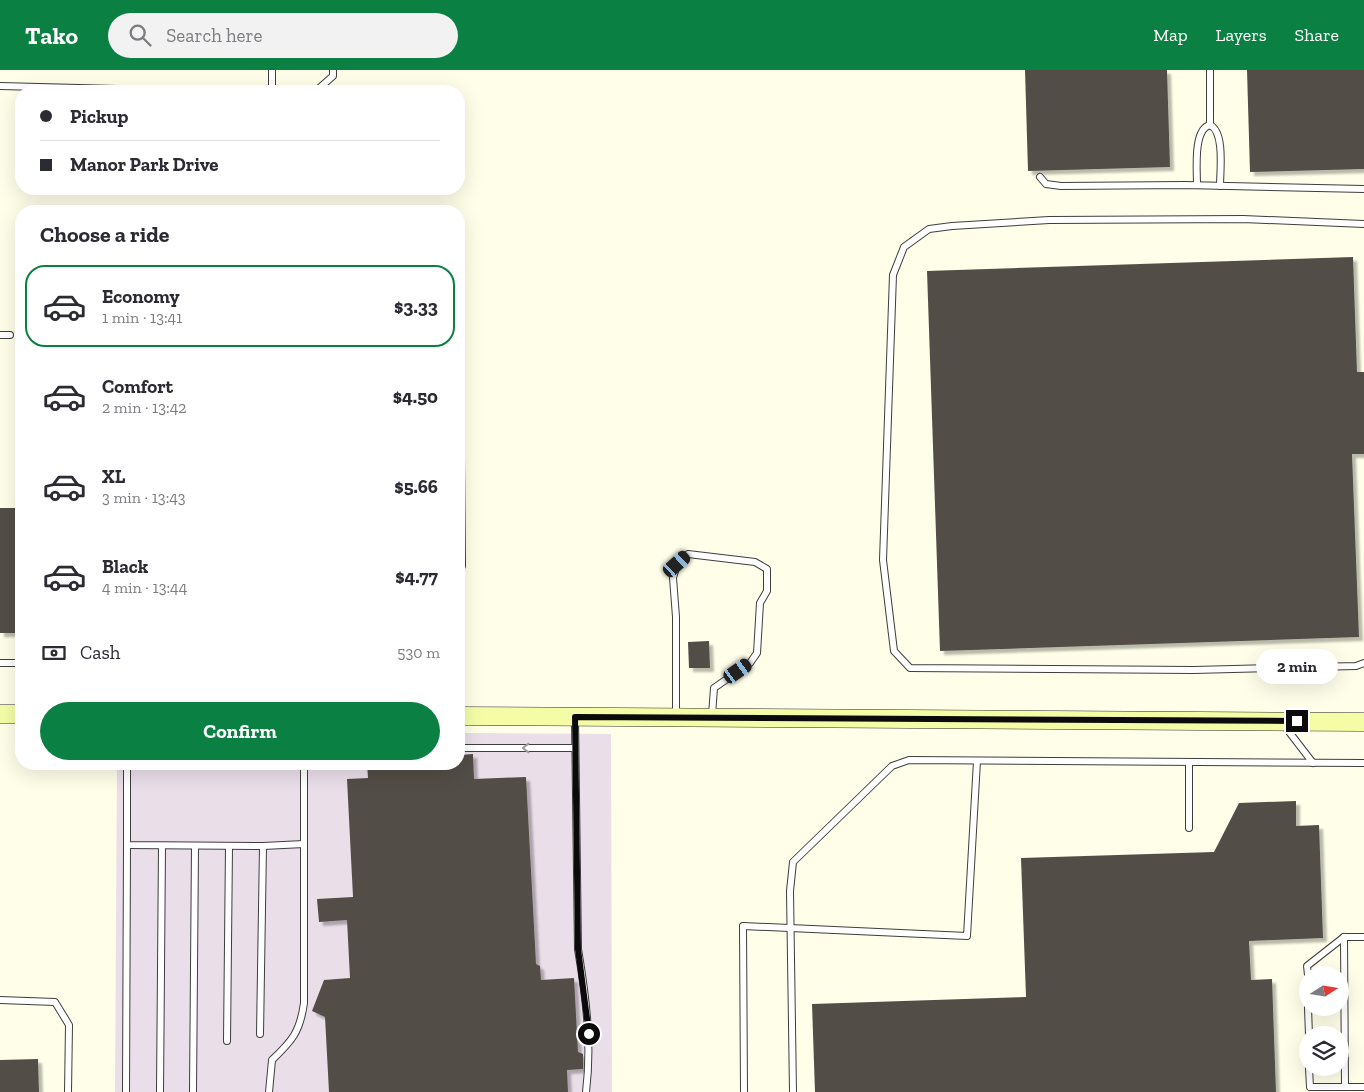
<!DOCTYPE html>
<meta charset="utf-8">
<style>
:root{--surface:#fff;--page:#f2f2f3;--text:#2b2b33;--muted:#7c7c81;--line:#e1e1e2;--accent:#0b8043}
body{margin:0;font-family:"Zilla Slab",serif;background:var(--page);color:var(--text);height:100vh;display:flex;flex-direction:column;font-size:19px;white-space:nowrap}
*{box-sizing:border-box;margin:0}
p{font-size:16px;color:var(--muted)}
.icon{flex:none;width:28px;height:28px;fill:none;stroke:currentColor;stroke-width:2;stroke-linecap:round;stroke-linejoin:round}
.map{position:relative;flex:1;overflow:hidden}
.panel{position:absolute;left:15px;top:135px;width:450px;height:565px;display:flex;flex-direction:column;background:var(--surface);border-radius:20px;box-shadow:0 5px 20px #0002}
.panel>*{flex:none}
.guide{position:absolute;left:15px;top:15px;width:450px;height:110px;border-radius:20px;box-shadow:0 5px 20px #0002;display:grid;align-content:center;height:110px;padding:0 25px;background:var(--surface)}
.needle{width:32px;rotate:78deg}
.fabs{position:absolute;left:1299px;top:896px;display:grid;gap:10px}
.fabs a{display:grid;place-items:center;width:50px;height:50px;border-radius:50%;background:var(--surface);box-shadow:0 5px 20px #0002;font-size:25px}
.end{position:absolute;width:22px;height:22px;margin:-11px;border:6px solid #0b0b0b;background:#fff;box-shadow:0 0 0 2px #fff}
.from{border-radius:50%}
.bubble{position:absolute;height:35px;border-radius:18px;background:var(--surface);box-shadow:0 5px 20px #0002;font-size:16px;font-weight:800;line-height:35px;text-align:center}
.car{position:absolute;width:15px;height:30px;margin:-15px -8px;border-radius:6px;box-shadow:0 0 4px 1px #0007;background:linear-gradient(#222 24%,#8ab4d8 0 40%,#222 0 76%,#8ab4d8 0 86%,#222 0)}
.guide b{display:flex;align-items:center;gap:18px;height:48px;font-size:19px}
.guide b+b{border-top:1px solid var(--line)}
.guide i{width:12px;height:12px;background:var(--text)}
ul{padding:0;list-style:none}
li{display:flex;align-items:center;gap:15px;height:82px;margin:0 10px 8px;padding:0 15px;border:2px solid transparent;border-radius:20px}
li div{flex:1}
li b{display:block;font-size:19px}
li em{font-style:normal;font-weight:800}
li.on{border-color:var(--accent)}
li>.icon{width:45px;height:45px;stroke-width:1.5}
h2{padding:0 25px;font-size:22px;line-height:60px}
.pay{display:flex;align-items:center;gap:12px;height:55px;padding:0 25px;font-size:19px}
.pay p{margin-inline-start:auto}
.button{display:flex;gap:10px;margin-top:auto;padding:10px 25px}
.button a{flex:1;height:58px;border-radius:30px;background:var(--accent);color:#fff;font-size:20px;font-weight:800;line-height:58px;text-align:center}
header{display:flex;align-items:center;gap:30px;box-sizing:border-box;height:70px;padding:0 25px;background:var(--accent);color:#fff}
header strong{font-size:24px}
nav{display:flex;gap:28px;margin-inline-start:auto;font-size:18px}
.search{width:350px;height:45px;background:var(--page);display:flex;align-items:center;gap:12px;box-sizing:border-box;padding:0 18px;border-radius:28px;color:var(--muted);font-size:19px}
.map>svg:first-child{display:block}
</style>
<header>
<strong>Tako</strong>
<div class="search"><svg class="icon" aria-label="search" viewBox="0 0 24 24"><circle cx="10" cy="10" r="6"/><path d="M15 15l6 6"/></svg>Search here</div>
<nav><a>Map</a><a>Layers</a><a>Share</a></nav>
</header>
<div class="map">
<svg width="1364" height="1022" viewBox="0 0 1364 1022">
<defs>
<filter id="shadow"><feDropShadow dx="4" dy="4" stdDeviation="1" flood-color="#0004"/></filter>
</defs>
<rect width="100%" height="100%" fill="#fefee9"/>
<path fill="#eadee9" d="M459 663 611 664 612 1022H115L117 694H459Z"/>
<g fill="#534e47" filter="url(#shadow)">
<path d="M1025 0H1167L1170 97 1028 101Z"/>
<path d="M1247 0H1364V99L1250 102Z"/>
<path d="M1353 187 1357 302H1364V384H1352L1359 567 940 581 927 201Z"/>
<path d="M0 438H20L21 563H0Z"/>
<path d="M709 571 710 598H689L688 572Z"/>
<path d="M473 684 474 709 526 707 536 894 540 896 541 910 574 908 578 982 583 984V999L567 1000 568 1022H329L325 947 312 941 324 910 350 908 347 850 319 852 317 829 353 827 347 709 368 708 367 694H459V685Z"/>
<path d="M1296 731V756L1319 755 1323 868 1249 871 1251 910 1272 909 1276 1022H815L812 934 1026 927 1021 788 1214 782 1239 733Z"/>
<path d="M38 989 39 1022H0V990Z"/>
</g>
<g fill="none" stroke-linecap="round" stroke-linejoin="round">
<g stroke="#3e3e3e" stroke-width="8">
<g id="lane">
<path d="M1210 0V55C1225 62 1220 101 1220 116"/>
<path d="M0 16 195 21"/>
<path d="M272 21V0"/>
<path d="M316 21 333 6V0"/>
<path d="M1040 107 1046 114 1061 116 1185 115 1364 119"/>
<path d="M1197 115C1197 100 1193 59 1210 55"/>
<path d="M1364 154 1243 149 1049 150 952 156 929 159 904 177 893 205 883 490 894 581 910 598 1194 600 1356 596 1364 593"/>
<path d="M0 265H10"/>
<path d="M459 503 462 496 461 387"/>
<path d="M0 593H15"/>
<path d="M676 647V547L673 508 677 494 688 484 755 492 767 499V521L760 533 757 583 750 593 714 618 712 645"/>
<path d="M575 649 578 879C586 927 592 974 586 1022"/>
<path d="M1283 654 1313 693"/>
<path d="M459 678H575"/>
<path d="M127 694V775L263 776 304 774"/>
<path d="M1189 758V692"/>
<path d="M1364 867H1344L1345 1017H1364"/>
<path d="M1308 905 1307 896 1344 867"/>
<path d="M0 930 55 932 69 955 68 1022"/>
<path d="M1308 938 1309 965"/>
<path d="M260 964 263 776"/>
<path d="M227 971 229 776"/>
<path d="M1309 998 1310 1017H1345"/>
<path d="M126 1022 127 775"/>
<path d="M160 1022 162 776"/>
<path d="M193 1022 195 776"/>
<path d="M269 1022 272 990C292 971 300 962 304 933V694"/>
<path d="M744 1022 743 856 967 866 977 691"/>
<path d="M793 1022 790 821 793 792 892 696 909 690 1364 693"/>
</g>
</g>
<g stroke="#2d2d2d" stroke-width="19">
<g id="secondary">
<path d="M0 644H21"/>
<path d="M459 646 1364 652"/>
</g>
</g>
<use href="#lane" stroke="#fff" stroke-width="6"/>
<use href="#secondary" stroke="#f4fda6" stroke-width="18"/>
</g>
<defs><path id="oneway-chevron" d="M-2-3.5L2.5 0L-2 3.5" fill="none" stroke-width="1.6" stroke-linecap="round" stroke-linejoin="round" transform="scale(1.25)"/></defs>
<use stroke="#9d9d9d" href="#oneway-chevron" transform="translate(526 678) rotate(180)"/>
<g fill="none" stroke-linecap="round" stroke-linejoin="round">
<path stroke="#0b0b0b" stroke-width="6" d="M589 964 578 879 575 647 1297 651"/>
</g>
</svg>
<div class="fabs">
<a><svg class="needle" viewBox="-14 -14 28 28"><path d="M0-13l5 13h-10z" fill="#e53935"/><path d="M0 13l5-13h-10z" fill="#7c7c81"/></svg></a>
<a><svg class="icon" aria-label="layers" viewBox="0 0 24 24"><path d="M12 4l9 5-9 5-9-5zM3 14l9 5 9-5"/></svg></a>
</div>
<i class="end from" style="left:589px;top:964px"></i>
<i class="end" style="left:1297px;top:651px"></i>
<div class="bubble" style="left:1256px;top:579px;width:82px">2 min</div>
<i class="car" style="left:677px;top:494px;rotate:48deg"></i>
<i class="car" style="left:738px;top:601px;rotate:55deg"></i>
<div class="guide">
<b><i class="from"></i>Pickup</b>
<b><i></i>Manor Park Drive</b>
</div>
<section class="panel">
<h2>Choose a ride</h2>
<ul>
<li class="on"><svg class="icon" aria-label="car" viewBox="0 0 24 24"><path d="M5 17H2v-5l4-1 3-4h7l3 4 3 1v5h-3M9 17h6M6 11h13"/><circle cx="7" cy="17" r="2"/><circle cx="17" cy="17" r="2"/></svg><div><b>Economy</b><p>1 min · 13:41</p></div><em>$3.33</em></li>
<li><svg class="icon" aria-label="car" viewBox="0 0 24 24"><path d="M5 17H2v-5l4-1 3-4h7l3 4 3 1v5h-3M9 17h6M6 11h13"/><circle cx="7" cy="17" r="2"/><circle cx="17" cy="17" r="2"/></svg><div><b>Comfort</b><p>2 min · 13:42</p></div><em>$4.50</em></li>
<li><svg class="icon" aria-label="car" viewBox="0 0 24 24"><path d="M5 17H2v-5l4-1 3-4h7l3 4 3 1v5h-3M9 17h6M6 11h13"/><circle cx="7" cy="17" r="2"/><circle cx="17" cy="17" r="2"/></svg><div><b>XL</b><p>3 min · 13:43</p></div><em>$5.66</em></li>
<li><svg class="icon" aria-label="car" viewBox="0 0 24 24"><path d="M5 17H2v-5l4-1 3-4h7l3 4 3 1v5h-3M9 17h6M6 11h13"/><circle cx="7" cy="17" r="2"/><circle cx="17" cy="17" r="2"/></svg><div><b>Black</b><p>4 min · 13:44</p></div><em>$4.77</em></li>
</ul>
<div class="pay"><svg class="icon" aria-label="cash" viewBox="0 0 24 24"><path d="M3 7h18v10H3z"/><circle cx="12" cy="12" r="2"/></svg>Cash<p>530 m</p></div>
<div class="button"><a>Confirm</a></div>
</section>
</div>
